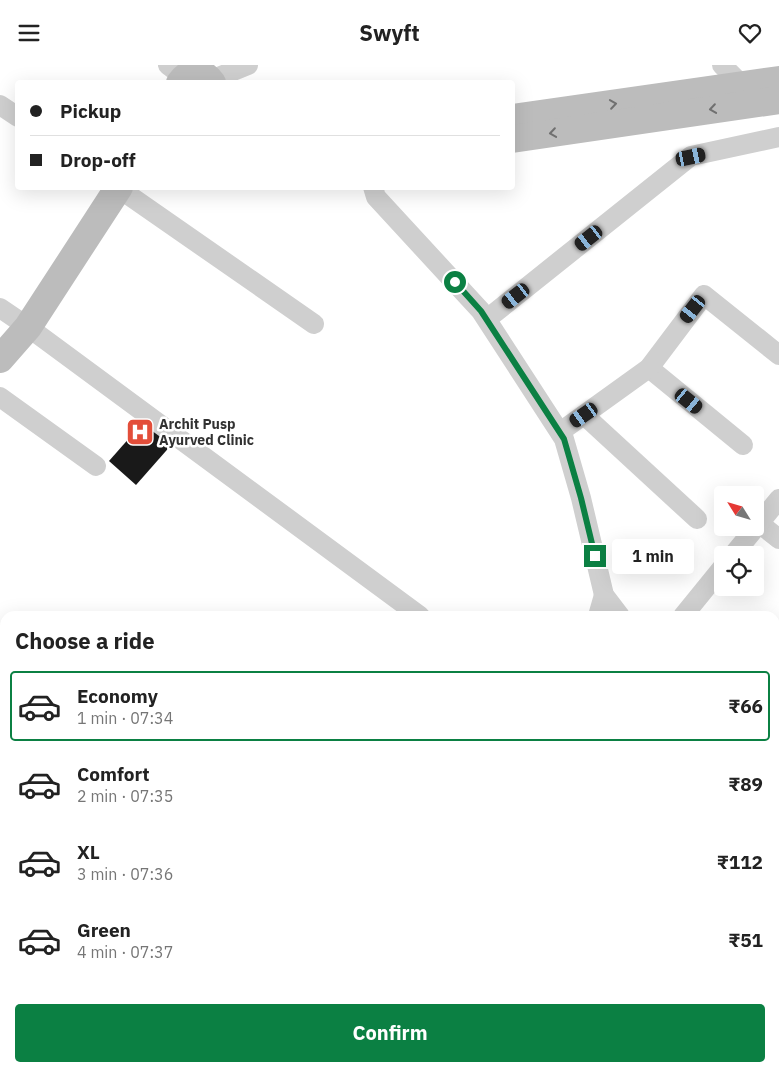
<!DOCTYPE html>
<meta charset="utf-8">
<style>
:root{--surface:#fff;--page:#f2f2f2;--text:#222;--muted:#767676;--line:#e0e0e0;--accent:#0b8043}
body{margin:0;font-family:"IBM Plex Sans",sans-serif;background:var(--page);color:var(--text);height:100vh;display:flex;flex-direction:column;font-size:19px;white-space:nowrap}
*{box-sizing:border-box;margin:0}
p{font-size:16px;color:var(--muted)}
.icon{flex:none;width:28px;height:28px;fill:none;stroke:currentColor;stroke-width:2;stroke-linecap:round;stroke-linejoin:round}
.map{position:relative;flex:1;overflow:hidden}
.details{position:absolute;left:0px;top:546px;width:780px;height:461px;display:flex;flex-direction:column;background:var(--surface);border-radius:15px 15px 0 0;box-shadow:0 5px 20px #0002}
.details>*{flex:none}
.top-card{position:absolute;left:15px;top:15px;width:500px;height:110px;border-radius:5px;box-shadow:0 5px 20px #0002;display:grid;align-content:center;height:110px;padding:0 15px;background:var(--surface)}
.needle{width:32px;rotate:307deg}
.tools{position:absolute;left:714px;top:421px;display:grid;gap:10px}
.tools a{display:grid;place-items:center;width:50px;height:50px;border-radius:5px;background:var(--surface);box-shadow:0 5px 20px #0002;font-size:25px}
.end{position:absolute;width:22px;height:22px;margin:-11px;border:6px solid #0b8043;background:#fff;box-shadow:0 0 0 2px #fff}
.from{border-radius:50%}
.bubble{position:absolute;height:35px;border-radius:5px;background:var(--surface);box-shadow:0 5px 20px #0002;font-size:16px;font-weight:800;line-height:35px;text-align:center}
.car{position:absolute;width:15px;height:30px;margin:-15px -8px;border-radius:6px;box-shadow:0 0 4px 1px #0007;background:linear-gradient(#222 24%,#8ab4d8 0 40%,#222 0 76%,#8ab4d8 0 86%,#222 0)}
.top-card b{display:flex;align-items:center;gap:18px;height:48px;font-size:19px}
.top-card b+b{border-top:1px solid var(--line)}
.top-card i{width:12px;height:12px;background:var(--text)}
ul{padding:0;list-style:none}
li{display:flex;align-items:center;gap:15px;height:70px;margin:0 10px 8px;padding:0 5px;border:2px solid transparent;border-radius:5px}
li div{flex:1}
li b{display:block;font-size:19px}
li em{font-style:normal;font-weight:800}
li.current{border-color:var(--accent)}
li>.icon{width:45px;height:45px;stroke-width:1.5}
h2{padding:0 15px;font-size:22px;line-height:60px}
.button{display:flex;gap:10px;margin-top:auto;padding:10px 15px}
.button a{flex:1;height:58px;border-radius:5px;background:var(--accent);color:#fff;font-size:20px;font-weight:800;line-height:58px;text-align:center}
header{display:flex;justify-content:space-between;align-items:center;height:65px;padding:0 15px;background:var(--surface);font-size:22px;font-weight:800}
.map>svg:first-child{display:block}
</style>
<header><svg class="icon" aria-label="menu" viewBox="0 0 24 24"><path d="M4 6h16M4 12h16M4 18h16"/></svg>Swyft<svg class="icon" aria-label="heart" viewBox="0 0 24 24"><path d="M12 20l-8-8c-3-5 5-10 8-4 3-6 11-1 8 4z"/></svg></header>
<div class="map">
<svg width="779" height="1007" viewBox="0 0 779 1007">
<rect width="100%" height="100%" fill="#fff"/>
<path fill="#191919" d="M146 354 173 378 136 420 109 396Z"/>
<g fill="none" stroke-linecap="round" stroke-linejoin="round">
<g stroke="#cfcfcf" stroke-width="20">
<path d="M168 0 184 12"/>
<path d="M722 0 749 27"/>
<path d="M211 15 248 0"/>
<path d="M0 40 18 52"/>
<path d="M117 122 314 259"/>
<path d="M373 122 376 132 481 246 564 374 581 433 604 530 620 551"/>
<path d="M0 243 28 262 420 551"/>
<path d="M487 254 691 91 779 72"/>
<path d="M649 303 743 380"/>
<path d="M0 332 96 401"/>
<path d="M584 350 697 454"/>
<path d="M560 367 649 303 704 230 779 290"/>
<path d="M759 458 779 474"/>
<path d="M733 490 779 434"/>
<path d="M598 551 604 530"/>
<path d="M683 551 722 503"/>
<path d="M775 739 779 744"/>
<path d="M229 1002 231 1007"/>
<path d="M357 1002 360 1007"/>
<path d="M487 1002 489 1007"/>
<path d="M535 1002 539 1007"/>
<path d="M113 1007 122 1002"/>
<path d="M329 1007 338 1002"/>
</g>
<g stroke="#bcbcbc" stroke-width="28">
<path d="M180 18C189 5 203 5 212 18"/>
<path d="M512 53 779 15"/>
<path d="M512 74 779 35"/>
<path d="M0 294 28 262 119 122"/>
</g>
</g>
<defs><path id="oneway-chevron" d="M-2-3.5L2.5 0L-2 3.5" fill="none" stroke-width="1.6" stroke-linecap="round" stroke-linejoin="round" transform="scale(1.25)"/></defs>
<g stroke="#707070">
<use href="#oneway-chevron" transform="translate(613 39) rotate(-8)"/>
<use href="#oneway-chevron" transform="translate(713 44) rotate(172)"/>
<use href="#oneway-chevron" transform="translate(553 68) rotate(172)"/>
</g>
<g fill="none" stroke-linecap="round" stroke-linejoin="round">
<path stroke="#0b8043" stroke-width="6" d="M455 217 481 246 564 374 581 433 595 491"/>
</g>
<defs>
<g id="hospital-square" transform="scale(1.4375)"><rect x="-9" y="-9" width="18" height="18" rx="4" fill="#e34e3a" stroke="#fff"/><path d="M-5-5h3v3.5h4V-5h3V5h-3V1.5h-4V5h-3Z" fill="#fff"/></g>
</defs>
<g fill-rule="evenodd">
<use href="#hospital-square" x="140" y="367"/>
</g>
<g text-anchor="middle" stroke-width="5" stroke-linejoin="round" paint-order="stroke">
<g font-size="14" font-weight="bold" fill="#323232" stroke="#fff" text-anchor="start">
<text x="159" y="364">Archit Pusp<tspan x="159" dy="16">Ayurved Clinic</tspan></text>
</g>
</g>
</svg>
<div class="tools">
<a><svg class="needle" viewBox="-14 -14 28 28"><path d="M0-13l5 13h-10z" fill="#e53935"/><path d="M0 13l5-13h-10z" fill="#767676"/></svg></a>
<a><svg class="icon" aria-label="locate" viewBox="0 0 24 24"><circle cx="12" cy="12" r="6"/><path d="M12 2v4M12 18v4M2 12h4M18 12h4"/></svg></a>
</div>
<i class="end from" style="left:455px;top:217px"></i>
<i class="end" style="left:595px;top:491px"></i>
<div class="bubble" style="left:612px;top:474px;width:82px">1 min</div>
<i class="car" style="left:691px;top:92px;rotate:78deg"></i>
<i class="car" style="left:589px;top:173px;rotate:232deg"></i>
<i class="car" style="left:516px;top:231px;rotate:232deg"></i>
<i class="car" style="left:693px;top:244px;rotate:218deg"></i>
<i class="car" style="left:689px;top:336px;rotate:129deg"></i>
<i class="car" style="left:584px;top:350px;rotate:235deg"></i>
<div class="top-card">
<b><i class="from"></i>Pickup</b>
<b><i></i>Drop-off</b>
</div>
<section class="details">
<h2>Choose a ride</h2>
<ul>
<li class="current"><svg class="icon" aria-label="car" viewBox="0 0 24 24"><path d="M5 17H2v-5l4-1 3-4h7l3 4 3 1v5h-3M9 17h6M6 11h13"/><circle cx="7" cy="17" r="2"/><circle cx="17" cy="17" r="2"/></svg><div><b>Economy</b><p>1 min · 07:34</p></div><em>₹66</em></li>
<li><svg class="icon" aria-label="car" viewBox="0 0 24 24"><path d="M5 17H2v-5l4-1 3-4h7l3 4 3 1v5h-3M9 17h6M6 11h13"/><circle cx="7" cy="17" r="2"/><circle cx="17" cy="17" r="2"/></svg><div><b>Comfort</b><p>2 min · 07:35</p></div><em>₹89</em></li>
<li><svg class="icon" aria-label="car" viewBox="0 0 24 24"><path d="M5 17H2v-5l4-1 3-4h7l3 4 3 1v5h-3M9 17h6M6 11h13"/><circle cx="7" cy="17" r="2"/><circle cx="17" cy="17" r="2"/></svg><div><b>XL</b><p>3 min · 07:36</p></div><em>₹112</em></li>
<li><svg class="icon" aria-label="car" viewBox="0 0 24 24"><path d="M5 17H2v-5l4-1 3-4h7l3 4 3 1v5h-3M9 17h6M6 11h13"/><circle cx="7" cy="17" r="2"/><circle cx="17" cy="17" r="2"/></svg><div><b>Green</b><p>4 min · 07:37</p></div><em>₹51</em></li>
</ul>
<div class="button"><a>Confirm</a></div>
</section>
</div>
